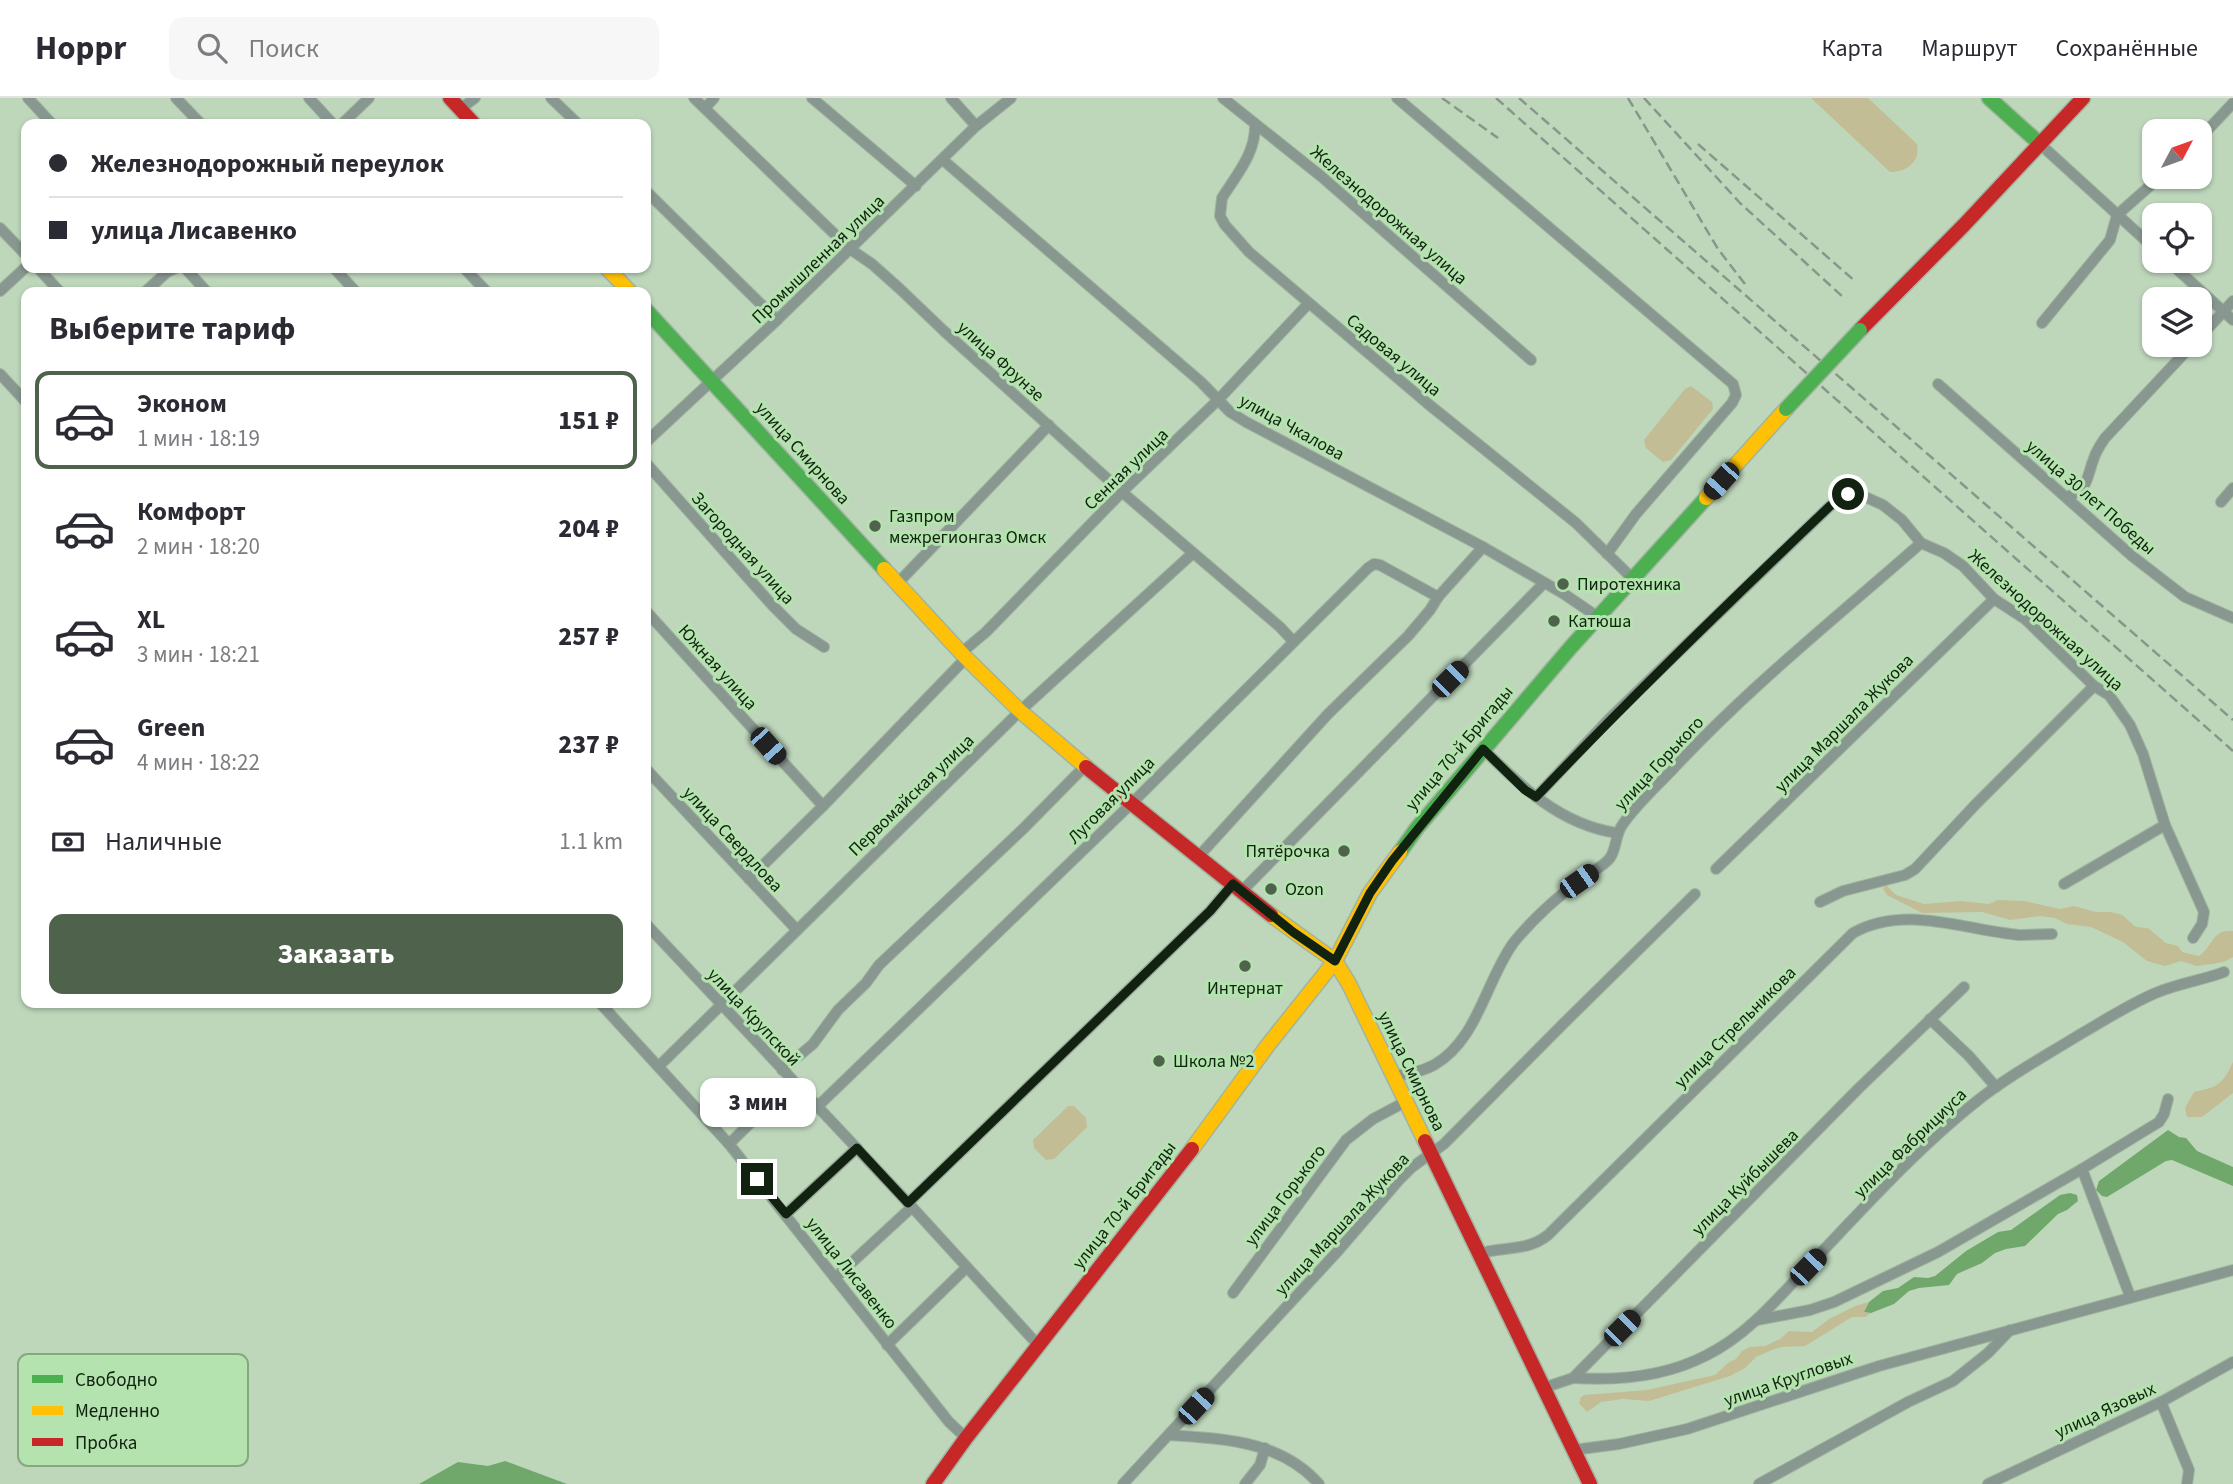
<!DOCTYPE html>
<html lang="ru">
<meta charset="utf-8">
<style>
:root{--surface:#fff;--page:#f7f7f7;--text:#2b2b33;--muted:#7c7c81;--line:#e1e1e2;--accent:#4e624c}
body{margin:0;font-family:"Source Sans 3",sans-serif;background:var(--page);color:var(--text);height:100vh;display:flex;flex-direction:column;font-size:26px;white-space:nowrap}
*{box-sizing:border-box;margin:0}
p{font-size:23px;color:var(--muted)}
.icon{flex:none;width:38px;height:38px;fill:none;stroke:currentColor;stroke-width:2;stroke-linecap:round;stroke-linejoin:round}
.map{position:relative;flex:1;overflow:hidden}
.drawer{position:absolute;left:21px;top:189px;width:630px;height:721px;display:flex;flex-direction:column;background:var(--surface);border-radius:14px;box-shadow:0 2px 5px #0004}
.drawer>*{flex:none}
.banner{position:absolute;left:21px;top:21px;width:630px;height:154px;border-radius:14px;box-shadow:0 2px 5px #0004;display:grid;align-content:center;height:154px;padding:0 28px;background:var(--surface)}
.needle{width:46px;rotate:49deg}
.fabs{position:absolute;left:2142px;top:21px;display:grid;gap:14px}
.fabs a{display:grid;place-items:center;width:70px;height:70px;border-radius:14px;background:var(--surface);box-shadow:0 2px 5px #0004;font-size:35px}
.end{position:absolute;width:32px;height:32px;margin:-16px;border:9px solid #112310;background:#fff;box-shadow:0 0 0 4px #fff}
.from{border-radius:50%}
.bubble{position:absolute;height:49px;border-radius:14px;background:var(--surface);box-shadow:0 2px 5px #0004;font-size:23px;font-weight:800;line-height:49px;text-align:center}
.car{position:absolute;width:21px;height:42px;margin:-21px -10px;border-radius:9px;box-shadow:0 0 5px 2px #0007;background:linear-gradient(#222 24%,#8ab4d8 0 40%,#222 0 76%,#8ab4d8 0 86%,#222 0)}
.banner b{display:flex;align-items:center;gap:24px;height:66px;font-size:26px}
.banner b+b{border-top:2px solid var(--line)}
.banner i{width:18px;height:18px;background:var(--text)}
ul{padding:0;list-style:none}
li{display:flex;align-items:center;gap:21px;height:98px;margin:0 14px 10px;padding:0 14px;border:4px solid transparent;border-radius:14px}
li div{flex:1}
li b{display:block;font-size:26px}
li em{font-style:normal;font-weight:800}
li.selected{border-color:var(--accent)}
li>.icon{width:63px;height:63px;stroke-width:1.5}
h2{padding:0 28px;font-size:32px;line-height:84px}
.pay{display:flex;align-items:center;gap:18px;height:77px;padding:0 28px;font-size:26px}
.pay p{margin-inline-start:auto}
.action{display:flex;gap:14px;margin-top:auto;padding:14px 28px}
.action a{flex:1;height:80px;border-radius:14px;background:var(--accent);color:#fff;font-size:28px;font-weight:800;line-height:80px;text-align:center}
header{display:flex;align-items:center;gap:42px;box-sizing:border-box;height:98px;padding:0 35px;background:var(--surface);border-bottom:2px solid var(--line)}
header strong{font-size:33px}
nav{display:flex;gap:38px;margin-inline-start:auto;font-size:24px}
.search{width:490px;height:63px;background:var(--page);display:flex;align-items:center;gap:18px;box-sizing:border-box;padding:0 24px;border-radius:14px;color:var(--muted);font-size:26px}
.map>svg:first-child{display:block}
</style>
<header>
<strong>Hoppr</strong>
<div class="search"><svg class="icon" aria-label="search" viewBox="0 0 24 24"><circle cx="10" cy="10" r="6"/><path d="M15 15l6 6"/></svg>Поиск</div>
<nav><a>Карта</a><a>Маршрут</a><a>Сохранённые</a></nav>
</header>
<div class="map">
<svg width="2233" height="1386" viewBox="0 0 2233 1386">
<rect width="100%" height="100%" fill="#bed7bb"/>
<g fill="#c2bd94">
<path d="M1811 0H1868L1917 46C1921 64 1906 74 1890 74Z"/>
<path d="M1691 288 1712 304 1713 311 1671 362 1663 364 1646 350 1644 342 1685 291Z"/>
<path d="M1886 787 1896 797 1924 806 1961 803 1989 806 1998 802 2024 803 2060 811 2074 808 2096 814H2111L2122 817 2136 829 2148 830 2166 845 2178 848 2182 854 2199 858C2213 848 2213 830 2233 833V859L2224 864 2205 867 2196 868 2181 863 2165 868 2147 863 2123 844 2091 829 2067 826 2055 820 2040 818 2010 822 1982 814 1922 815 1887 797 1883 791Z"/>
<path d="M2233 964V995L2202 1019H2187L2185 1010 2194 994C2218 989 2222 987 2233 964Z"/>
<path d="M1068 1008H1074L1086 1020 1087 1029 1054 1061 1046 1062 1034 1050 1033 1042Z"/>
<path d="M1869 1204 1864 1214 1871 1215 1865 1219H1852L1805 1248 1782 1249 1772 1252 1756 1259 1745 1270 1730 1278 1649 1303 1623 1301 1601 1304 1587 1314 1579 1305 1581 1299 1585 1297 1647 1292 1715 1277 1728 1265 1736 1261 1742 1253 1750 1249 1765 1248 1780 1241 1789 1233 1812 1234 1829 1221 1855 1208Z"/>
</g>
<g fill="#70a86b">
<path d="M2168 1032 2179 1039 2186 1040 2197 1053 2233 1069V1088L2172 1062 2166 1063 2107 1099 2102 1098 2096 1092 2099 1083Z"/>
<path d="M2070 1095 2077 1097 2078 1103 2067 1112 2058 1116 2025 1148 2006 1151 1995 1155 1982 1165 1957 1176 1949 1187 1919 1190 1909 1193 1894 1206 1871 1215 1864 1214 1869 1204 1883 1193 1898 1190 1914 1179 1928 1180 1935 1178 1966 1153 1998 1134 2011 1132 2060 1097Z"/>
<path d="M505 1363 567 1386H419L458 1364 488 1368Z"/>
</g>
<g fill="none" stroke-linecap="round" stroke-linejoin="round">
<g stroke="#a0b49f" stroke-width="12">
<g id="street">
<path d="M28 0 52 26"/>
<path d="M176 0 201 26"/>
<path d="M309 0 333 26"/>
<path d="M551 0 578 26"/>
<path d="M694 0 850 151 872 166 900 191 944 233 1122 394 1280 529 1293 543"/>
<path d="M812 0 916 88"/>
<path d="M951 0 976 28"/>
<path d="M1223 0 1322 79 1531 262"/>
<path d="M1397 0 1733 286 1736 297 1732 305 1636 416 1607 456"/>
<path d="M705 10 714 0"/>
<path d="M460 11 475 0"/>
<path d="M342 26 369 0"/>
<path d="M1255 26C1256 55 1237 76 1222 100L1220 118 1225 127 1249 154 1427 305 1576 425 1632 480"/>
<path d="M2200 40 2233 5"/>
<path d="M2040 46 2154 150"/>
<path d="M943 62 1201 284 1230 314 1246 324 1483 449 1564 496 1598 519"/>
<path d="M646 93 777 222"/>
<path d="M0 130 26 157"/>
<path d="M2168 163 2233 222"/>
<path d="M38 170 60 194"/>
<path d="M185 170 207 194"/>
<path d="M334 170 356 194"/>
<path d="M464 170 487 194"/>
<path d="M0 193 26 169"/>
<path d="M145 194 167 174 176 170"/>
<path d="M2042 225 2110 142 2117 117 2160 79"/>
<path d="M2200 239 2233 203"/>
<path d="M0 276 26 304"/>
<path d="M1938 286 2132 458 2185 499 2233 520"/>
<path d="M646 344 777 222 976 28 1011 0"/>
<path d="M646 365 773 508 796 531 824 549"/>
<path d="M2067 399C2090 390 2086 380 2094 360 2096 353 2101 346 2105 340L2192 247"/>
<path d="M2221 404 2233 390"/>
<path d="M897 486 1049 327"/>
<path d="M646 513 823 708"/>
<path d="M961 555 986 534 1122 394 1218 302 1308 206"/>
<path d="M1483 651C1522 689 1561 727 1617 735"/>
<path d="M646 671 797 832"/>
<path d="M1536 699 1610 620 1830 408 1848 396 1861 397 1883 407 1902 422 1921 445 1944 455 1963 468 1994 501 2025 521 2094 588 2109 597 2130 627 2143 656 2165 727 2204 814 2202 826 2193 840"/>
<path d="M1199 758 1328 616 1408 538 1430 512 1438 499 1483 449"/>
<path d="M1716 771 1994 501"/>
<path d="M749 781 823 708 966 560"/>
<path d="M2064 786 2165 727"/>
<path d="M1242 793 1544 485"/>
<path d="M1820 804 1843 793 1905 777 1915 771 1976 706 2094 588"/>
<path d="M646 826 912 1109 1039 1248"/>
<path d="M600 905 729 1046 949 1324 966 1340"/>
<path d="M1930 921 1969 958 1996 989"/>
<path d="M659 968 1020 613 1193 455"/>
<path d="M782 972 813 946 838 912 866 885 879 867 1024 730 1085 668"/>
<path d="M1393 978C1407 976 1421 974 1434 967 1478 942 1486 882 1514 844 1533 821 1556 800 1580 782 1589 775 1603 769 1610 760 1617 750 1615 736 1623 726 1637 706 1656 689 1673 671 1749 589 1837 519 1921 445"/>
<path d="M817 1009 1132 705 1368 470 1374 466 1380 467 1438 499"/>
<path d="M729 1046 793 983"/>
<path d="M2082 1071 2130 1198"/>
<path d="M908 1105 1210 813 1233 786"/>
<path d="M786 1116 857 1050"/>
<path d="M1478 1156C1503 1148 1527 1154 1548 1137L1853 835C1905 806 1964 832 2019 837 2029 837 2041 836 2052 836"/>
<path d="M835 1180 912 1109"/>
<path d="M1233 1195 1346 1042 1373 1021 1405 1004"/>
<path d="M1757 1222 1810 1212 1834 1204 1938 1154 2082 1071 2159 1024 2164 1016 2168 1001"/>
<path d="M887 1247 966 1170"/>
<path d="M1573 1280C1619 1283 1665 1279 1707 1257 1751 1235 1783 1194 1817 1159 1867 1106 1920 1048 1977 1003 2008 978 2045 958 2079 937 2105 922 2131 905 2158 894 2180 885 2203 882 2224 874"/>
<path d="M1543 1290 1573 1280 1858 991 1964 889"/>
<path d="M2161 1304 2189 1372 2187 1386"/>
<path d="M1169 1337C1223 1341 1280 1342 1319 1386"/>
<path d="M1573 1352 1619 1346 1687 1331 1879 1268 2233 1172"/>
<path d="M1123 1386 1337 1154 1399 1082 1411 1070 1444 1046 1563 926 1695 796"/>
<path d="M1245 1386 1260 1367 1265 1350"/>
<path d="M1759 1386 1908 1304 1953 1283 1988 1255 2010 1232"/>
<path d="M1988 1386 2161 1304 2233 1264"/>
</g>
</g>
<g stroke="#a0b49f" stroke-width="17">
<g id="fast">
<path d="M1989 0 2040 46"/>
<path d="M646 212 884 471"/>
<path d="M1400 754 1417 730 1571 549 1706 400"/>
</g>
</g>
<g stroke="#a0b49f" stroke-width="17">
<g id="slow">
<path d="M607 170 630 194"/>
<path d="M1706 400 1786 311"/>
<path d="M884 471 966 560 1020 613 1086 669"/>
<path d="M1271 817 1335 863 1349 886 1425 1043"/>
<path d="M1192 1051 1268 947 1335 863 1370 795 1400 754"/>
</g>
</g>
<g stroke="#a0b49f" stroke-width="17">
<g id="jam">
<path d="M450 0 474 26"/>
<path d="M1860 232 1964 127 2083 0"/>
<path d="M1086 669 1271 817"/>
<path d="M1425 1043 1590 1386"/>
<path d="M933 1386 966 1340 1192 1051"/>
</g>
</g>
<use href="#street" stroke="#889890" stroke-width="10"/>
<use href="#fast" stroke="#4caf50" stroke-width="14"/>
<use href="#slow" stroke="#ffc107" stroke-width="14"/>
<use href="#jam" stroke="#c62828" stroke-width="14"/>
<g stroke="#87978b" stroke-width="2.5" stroke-dasharray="10 5" stroke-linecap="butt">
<path d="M1442 0 1498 40"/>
<path d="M1496 0 2233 653"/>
<path d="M1519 0 2233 622"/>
<path d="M1628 0 1718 151 1748 190"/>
<path d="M1644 0 1740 105 1843 199"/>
<path d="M1698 46 1856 184"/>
</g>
<g stroke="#a0b49f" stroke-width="17" stroke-linecap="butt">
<path id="fast-bridge" d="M1786 311 1860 232"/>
</g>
<use href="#fast-bridge" stroke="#4caf50" stroke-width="14"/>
</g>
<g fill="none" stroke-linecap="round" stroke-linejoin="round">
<path stroke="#112310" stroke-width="9" d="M757 1081 786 1116 857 1050 908 1105 1210 813 1233 786 1293 834 1335 863 1370 795 1392 763 1483 651 1525 692 1536 699C1631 599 1730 503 1830 408L1848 396"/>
</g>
<g fill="#4e624c" stroke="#b5e3af" stroke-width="2.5">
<circle cx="875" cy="428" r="7"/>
<circle cx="1563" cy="486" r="7"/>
<circle cx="1554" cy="523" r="7"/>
<circle cx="1344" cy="753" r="7"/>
<circle cx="1271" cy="791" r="7"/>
<circle cx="1245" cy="868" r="7"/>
<circle cx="1159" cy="963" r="7"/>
</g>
<g text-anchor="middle" stroke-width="6" stroke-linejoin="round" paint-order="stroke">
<g font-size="18" fill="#112310" stroke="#b5e3af">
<text transform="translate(1389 117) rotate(41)" y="6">Железнодорожная улица</text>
<text transform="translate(818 161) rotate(-44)" y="6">Промышленная улица</text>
<text transform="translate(1394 257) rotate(40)" y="6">Садовая улица</text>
<text transform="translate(1001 263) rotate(42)" y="6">улица Фрунзе</text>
<text transform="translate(1292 329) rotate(29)" y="6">улица Чкалова</text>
<text transform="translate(803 355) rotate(48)" y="6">улица Смирнова</text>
<text transform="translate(1126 371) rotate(-44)" y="6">Сенная улица</text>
<text transform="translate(2091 399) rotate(41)" y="6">улица 30 лет Победы</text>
<text transform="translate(743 450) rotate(48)" y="6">Загородная улица</text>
<text transform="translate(2046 522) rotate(42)" y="6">Железнодорожная улица</text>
<text transform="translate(718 569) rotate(48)" y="6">Южная улица</text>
<text transform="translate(1844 625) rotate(-45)" y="6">улица Маршала Жукова</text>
<text transform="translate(1459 650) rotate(-50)" y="6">улица 70-й Бригады</text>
<text transform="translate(1659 665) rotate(-47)" y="6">улица Горького</text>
<text transform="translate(911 697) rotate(-44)" y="6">Первомайская улица</text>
<text transform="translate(1111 702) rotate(-45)" y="6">Луговая улица</text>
<text transform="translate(733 741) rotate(47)" y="6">улица Свердлова</text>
<text transform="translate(754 919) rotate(47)" y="6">улица Крупской</text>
<text transform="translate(1735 929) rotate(-45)" y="6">улица Стрельникова</text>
<text transform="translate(1412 973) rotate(64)" y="6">улица Смирнова</text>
<text transform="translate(1910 1045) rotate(-44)" y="6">улица Фабрициуса</text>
<text transform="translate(1745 1084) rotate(-45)" y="6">улица Куйбышева</text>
<text transform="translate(1285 1097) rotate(-53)" y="6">улица Горького</text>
<text transform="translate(1124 1107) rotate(-52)" y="6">улица 70-й Бригады</text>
<text transform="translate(1342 1126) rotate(-47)" y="6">улица Маршала Жукова</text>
<text transform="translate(852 1175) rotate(52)" y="6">улица Лисавенко</text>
<text transform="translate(1788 1281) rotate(-19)" y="6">улица Кругловых</text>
<text transform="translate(2105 1312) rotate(-25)" y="6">улица Язовых</text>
</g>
<g font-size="18" fill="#112310" stroke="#b5e3af" text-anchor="start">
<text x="889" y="424">Газпром<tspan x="889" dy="21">межрегионгаз Омск</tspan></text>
<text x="1577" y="492">Пиротехника</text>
<text x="1568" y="529">Катюша</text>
<text x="1330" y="759" text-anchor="end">Пятёрочка</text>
<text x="1285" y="797">Ozon</text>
<text x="1245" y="896" text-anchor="middle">Интернат</text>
<text x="1173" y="969">Школа №2</text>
</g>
</g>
<rect x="18" y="1256" width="230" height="112" rx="10" fill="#b5e3af" stroke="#84a97f" stroke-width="2"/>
<rect x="32" y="1277" width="31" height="8" fill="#4caf50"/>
<rect x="32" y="1308" width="31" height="9" fill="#ffc107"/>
<rect x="32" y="1340" width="31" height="8" fill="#c62828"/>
<g font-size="19" fill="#112310">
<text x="75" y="1288">Свободно</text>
<text x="75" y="1319">Медленно</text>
<text x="75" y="1351">Пробка</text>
</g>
</svg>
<div class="fabs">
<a><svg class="needle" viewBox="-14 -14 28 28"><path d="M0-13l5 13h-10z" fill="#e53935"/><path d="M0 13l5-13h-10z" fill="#7c7c81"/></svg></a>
<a><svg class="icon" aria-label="locate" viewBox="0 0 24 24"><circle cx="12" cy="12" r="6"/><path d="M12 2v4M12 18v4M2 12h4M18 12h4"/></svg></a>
<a><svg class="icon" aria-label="layers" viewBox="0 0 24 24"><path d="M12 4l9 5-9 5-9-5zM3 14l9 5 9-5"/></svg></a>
</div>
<i class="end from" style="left:1848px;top:396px"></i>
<i class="end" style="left:757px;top:1081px"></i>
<div class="bubble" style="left:700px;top:980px;width:116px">3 мин</div>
<i class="car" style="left:1721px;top:383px;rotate:222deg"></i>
<i class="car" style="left:1450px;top:581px;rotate:45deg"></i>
<i class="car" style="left:768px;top:648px;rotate:138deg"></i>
<i class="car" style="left:1579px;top:783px;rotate:55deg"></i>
<i class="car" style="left:1808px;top:1169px;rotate:44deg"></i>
<i class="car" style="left:1622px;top:1230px;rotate:45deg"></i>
<i class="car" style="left:1196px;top:1308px;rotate:43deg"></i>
<div class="banner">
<b><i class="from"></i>Железнодорожный переулок</b>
<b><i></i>улица Лисавенко</b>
</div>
<section class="drawer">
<h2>Выберите тариф</h2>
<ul>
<li class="selected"><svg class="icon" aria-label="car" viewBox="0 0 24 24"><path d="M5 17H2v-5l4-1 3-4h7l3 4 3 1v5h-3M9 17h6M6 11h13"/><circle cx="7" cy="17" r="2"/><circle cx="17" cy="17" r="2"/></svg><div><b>Эконом</b><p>1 мин · 18:19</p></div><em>151 ₽</em></li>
<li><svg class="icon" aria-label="car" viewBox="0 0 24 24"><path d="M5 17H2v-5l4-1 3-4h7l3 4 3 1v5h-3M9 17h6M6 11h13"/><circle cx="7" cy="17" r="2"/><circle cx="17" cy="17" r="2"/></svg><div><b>Комфорт</b><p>2 мин · 18:20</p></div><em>204 ₽</em></li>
<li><svg class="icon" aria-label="car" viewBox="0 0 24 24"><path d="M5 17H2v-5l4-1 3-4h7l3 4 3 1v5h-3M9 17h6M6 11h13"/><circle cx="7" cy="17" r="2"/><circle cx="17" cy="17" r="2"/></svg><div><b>XL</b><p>3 мин · 18:21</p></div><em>257 ₽</em></li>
<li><svg class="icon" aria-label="car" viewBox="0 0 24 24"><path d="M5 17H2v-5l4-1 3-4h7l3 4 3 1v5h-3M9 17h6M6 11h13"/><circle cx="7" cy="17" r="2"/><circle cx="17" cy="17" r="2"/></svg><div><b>Green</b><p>4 мин · 18:22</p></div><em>237 ₽</em></li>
</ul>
<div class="pay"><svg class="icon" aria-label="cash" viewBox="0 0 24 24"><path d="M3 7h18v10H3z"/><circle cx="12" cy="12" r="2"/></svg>Наличные<p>1.1 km</p></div>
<div class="action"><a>Заказать</a></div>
</section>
</div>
